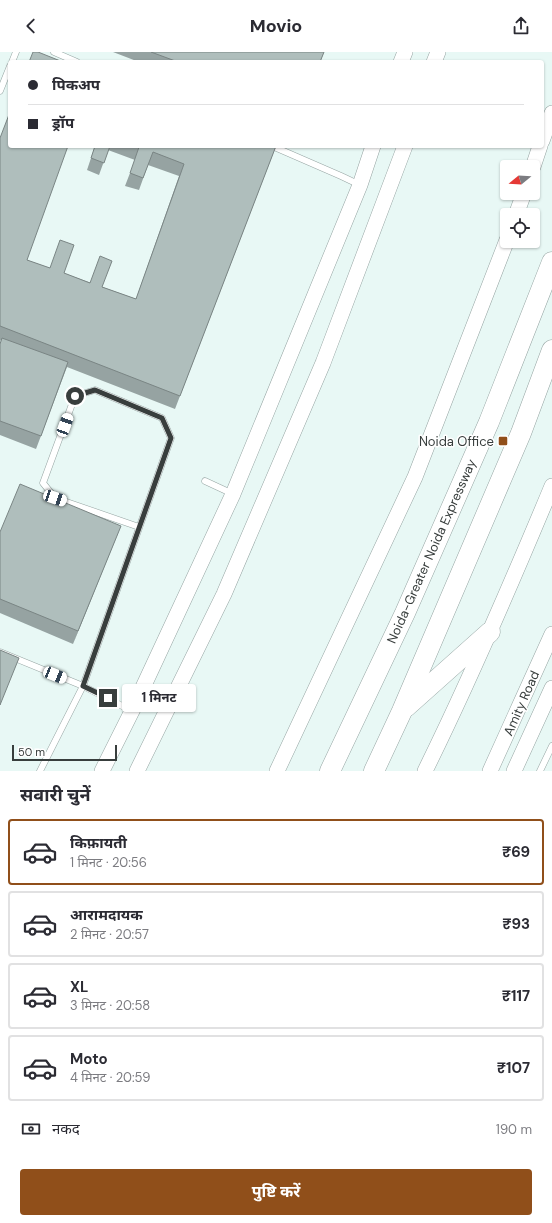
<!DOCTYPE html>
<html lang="hi">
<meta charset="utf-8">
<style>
:root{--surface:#fff;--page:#f2f2f3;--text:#2b2b33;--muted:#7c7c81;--line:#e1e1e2;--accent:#904f1a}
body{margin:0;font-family:"DM Sans","Noto Sans Devanagari",sans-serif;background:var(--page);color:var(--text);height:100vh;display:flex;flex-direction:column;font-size:15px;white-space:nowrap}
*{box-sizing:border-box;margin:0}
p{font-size:13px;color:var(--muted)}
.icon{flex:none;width:22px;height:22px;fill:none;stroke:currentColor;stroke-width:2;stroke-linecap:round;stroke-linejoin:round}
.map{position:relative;height:719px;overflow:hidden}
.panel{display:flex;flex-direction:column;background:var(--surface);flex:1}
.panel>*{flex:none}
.top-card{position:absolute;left:8px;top:8px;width:536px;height:88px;border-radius:4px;box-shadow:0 1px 3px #0004;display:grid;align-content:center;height:88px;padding:0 20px;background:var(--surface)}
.needle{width:26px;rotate:252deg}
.fabs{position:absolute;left:500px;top:108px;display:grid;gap:8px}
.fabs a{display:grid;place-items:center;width:40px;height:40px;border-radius:4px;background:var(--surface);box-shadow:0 1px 3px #0004;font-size:20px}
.scale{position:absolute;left:12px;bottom:10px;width:105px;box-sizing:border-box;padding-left:4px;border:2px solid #383e3d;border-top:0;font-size:11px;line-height:14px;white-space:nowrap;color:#383e3d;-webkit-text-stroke:3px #fff;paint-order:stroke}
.end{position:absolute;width:18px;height:18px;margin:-9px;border:5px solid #383e3d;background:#fff;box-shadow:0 0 0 2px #fff}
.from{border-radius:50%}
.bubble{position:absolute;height:28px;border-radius:4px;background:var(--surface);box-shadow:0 1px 3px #0004;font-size:13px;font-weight:700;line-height:28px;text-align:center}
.car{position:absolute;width:12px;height:24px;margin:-12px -6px;border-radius:5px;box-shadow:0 0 3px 1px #0007;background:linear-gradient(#fff 24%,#345 0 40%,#fff 0 76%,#345 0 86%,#fff 0)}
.top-card b{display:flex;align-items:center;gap:14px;height:38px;font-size:15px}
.top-card b+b{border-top:1px solid var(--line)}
.top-card i{width:10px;height:10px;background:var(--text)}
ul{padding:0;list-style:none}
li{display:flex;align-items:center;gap:12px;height:66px;margin:0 8px 6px;padding:0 12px;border:2px solid var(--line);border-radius:4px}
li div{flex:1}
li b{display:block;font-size:15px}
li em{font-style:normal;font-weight:700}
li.active{border-color:var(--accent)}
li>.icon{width:36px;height:36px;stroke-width:1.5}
h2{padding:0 20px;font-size:18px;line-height:48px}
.pay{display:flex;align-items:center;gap:10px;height:44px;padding:0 20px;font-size:15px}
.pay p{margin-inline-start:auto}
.primary-button{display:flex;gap:8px;margin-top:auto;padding:8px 20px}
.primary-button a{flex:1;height:46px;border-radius:4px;background:var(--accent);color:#fff;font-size:16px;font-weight:700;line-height:46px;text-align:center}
header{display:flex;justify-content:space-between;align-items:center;height:52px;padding:0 20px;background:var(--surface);font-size:18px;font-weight:700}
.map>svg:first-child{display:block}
</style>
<header><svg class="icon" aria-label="back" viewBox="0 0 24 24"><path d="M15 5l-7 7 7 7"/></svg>Movio<svg class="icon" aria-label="share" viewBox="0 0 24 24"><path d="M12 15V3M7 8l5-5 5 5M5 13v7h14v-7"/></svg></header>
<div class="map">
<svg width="552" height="719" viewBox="0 0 552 719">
<rect width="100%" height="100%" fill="#e8f8f5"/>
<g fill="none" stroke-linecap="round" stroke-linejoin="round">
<g stroke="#96a5a3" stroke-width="7">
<g id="service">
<path d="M54 0 77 10"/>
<path d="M12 10 16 0"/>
<path d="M0 39 10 14"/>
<path d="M272 94 341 124 360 133"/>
<path d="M205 429 233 442"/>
<path d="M0 600 83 634 40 719"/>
<path d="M132 659 83 634 171 386 162 366 95 338 75 344 43 431 55 446 139 475"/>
<path d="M540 719 552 694"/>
</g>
</g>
<g stroke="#96a5a3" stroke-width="16">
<g id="tertiary">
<path d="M401 10 405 0"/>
<path d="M434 10 438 0"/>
<path d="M542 89 552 61"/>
<path d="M533 115 540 94"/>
<path d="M516 163 524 141"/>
<path d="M102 719 132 659 233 442 360 133 373 94"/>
<path d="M137 719 224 542 323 311 405 94"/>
<path d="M277 719 415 425 507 188"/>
<path d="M425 719C471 626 512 530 552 434"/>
<path d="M490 719 552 582"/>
<path d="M514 719 552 636"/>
</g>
</g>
<g stroke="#96a5a3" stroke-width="21">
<g id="trunk">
<path d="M406 655 490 580"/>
<path d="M330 719 405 561 489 370 552 210"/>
<path d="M374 719 402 659 521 381 552 298"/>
</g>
</g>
<use href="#service" stroke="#fff" stroke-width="6"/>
<use href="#tertiary" stroke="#fff" stroke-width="15"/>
<use href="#trunk" stroke="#fff" stroke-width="20"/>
</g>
<g fill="#96a3a2">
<path d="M113 0H324L320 10H139Z"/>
<path d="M0 86 27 208 136 247 179 124 148 113 139 138 125 134 135 108 108 98 99 123 87 118 95 94H276L175 357 67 315 36 397 0 383V292L1 289 0 288Z"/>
<path d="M0 480 116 486 73 592 0 561Z"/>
</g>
<path fill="#7a8584" d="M121 474 116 486 73 592 78 579Z"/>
<g fill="#afbebc" stroke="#7a8584">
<path d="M33 0H38L63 10H29Z"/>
<path d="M151 0H324L320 10H178Z"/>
<path d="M10 60V94H68L27 208 50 216 60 188 74 193 64 221 90 231 100 204 112 209 102 235 136 247 184 112 153 100 143 126 130 121 139 95 135 94H276L180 344 0 274V86Z"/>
<path d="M95 94H110L104 111 91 106Z"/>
<path d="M2 286 68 310 41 384 0 369V292Z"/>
<path d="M20 432 121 474 78 579 0 547V480Z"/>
<path d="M0 598 19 606 0 653Z"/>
</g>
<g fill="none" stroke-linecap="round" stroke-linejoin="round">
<path stroke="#383e3d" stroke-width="5" d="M75 344 95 338 162 366 171 386 83 634 108 646"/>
</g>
<rect fill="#904f1a" stroke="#fff" stroke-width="1.5" x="498" y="384" width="10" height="10" rx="2"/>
<g text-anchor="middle" stroke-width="3" stroke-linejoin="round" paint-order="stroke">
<g font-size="13" fill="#383e3d" stroke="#fff" text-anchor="end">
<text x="494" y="394">Noida Office</text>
</g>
<g font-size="13" fill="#383e3d" stroke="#fff">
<text transform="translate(431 499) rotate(-66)" y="5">Noida-Greater Noida Expressway</text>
<text transform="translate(521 651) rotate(-66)" y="5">Amity Road</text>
</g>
</g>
</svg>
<div class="fabs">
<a><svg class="needle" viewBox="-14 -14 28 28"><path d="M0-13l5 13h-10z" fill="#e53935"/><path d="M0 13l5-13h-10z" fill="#7c7c81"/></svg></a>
<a><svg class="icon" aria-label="locate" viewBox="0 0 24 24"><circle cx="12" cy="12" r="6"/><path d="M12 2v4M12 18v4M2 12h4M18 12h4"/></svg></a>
</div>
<div class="scale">50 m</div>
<i class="end from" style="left:75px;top:344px"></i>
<i class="end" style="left:108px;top:646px"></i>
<div class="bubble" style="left:122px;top:632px;width:74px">1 मिनट</div>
<i class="car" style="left:65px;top:373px;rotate:20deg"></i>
<i class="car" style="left:55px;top:446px;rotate:109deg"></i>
<i class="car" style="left:55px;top:623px;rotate:112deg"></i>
<div class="top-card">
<b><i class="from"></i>पिकअप</b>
<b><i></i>ड्रॉप</b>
</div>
</div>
<section class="panel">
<h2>सवारी चुनें</h2>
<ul>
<li class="active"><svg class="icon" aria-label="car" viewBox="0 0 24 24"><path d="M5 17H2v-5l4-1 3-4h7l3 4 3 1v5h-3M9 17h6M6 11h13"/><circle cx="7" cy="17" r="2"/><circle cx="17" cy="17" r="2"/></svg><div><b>किफ़ायती</b><p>1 मिनट · 20:56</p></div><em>₹69</em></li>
<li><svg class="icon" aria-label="car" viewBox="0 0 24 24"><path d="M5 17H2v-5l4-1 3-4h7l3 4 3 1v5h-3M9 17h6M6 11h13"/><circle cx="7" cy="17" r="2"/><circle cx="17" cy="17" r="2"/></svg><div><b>आरामदायक</b><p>2 मिनट · 20:57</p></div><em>₹93</em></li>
<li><svg class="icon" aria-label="car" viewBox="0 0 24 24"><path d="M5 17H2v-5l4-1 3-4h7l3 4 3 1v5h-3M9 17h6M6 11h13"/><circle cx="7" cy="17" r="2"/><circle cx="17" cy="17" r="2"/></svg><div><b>XL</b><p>3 मिनट · 20:58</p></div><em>₹117</em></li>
<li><svg class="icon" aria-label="car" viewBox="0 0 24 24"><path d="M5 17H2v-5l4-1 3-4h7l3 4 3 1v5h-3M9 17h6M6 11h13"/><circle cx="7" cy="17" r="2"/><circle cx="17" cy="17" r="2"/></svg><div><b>Moto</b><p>4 मिनट · 20:59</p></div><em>₹107</em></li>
</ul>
<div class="pay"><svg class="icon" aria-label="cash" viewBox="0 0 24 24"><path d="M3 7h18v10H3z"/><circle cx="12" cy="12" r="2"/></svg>नकद<p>190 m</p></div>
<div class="primary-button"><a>पुष्टि करें</a></div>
</section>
